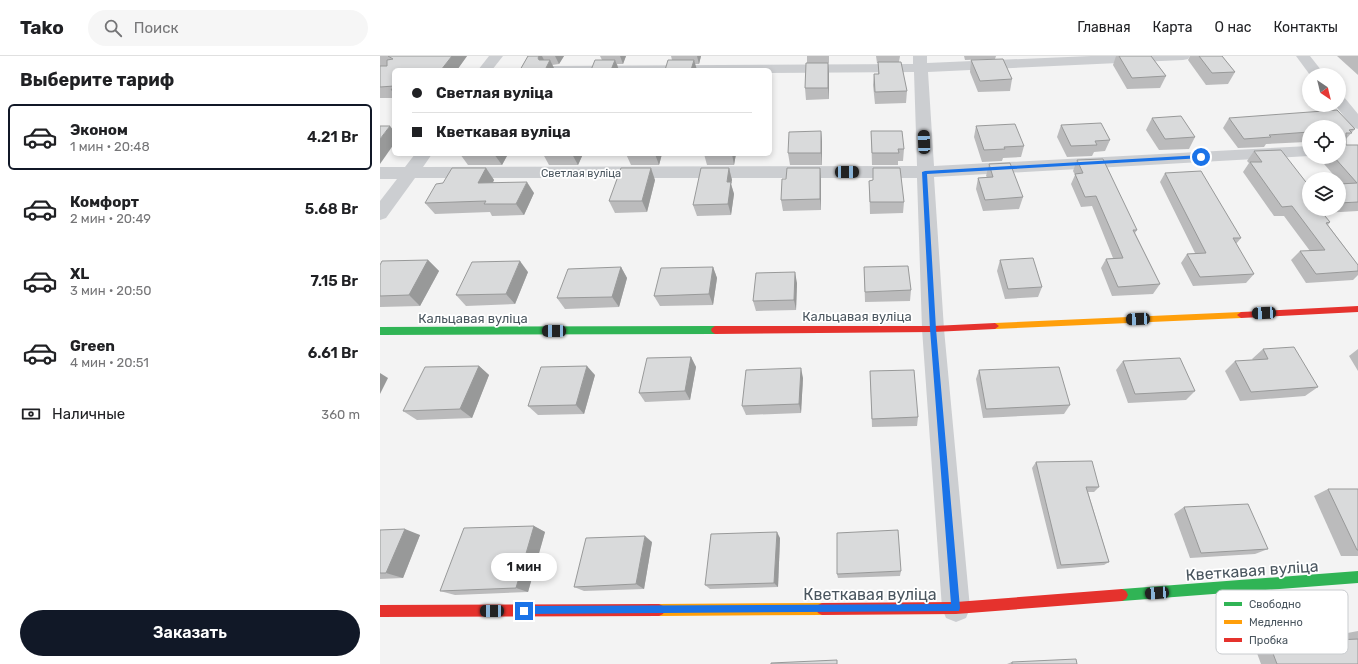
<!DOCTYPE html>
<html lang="ru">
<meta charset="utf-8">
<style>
:root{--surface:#fff;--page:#f6f6f6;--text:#202124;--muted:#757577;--line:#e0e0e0;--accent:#111827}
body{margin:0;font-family:Rubik,sans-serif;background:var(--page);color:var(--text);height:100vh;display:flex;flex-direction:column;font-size:15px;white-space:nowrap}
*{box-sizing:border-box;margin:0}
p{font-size:13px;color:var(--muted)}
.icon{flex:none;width:22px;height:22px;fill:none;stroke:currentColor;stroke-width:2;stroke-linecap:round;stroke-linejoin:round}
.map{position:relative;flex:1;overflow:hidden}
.drawer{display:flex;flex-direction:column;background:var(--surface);width:380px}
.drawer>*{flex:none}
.guide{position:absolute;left:12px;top:12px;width:380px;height:88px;border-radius:6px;box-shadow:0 2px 6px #0003;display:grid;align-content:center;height:88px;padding:0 20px;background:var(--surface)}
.needle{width:26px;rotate:145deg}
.controls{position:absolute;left:922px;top:12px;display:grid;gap:8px}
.controls a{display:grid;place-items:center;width:44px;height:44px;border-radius:50%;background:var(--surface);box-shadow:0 2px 6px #0003;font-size:20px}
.end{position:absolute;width:18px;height:18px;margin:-9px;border:5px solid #1a73e8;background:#fff;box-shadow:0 0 0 2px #fff}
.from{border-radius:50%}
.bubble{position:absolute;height:28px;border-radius:14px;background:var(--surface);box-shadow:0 2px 6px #0003;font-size:13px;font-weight:600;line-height:28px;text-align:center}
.car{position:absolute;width:12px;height:24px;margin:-12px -6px;border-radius:5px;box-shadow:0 0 3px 1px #0007;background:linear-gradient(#222 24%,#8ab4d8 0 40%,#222 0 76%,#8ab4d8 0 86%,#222 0)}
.guide b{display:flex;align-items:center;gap:14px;height:38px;font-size:15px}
.guide b+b{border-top:1px solid var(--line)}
.guide i{width:10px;height:10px;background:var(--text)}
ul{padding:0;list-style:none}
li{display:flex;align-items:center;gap:12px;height:66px;margin:0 8px 6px;padding:0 12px;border:2px solid transparent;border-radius:6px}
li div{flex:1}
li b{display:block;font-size:15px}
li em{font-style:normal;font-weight:600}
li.active{border-color:var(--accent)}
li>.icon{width:36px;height:36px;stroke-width:1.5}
h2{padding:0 20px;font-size:18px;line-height:48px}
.pay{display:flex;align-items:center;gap:10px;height:44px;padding:0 20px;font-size:15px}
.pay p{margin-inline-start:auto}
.action{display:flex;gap:8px;margin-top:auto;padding:8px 20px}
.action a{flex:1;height:46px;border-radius:24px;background:var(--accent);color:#fff;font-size:16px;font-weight:600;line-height:46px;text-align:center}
header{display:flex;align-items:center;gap:24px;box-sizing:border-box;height:56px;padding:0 20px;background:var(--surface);border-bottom:1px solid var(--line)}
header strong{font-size:19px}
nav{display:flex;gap:22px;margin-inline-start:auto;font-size:14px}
.search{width:280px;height:36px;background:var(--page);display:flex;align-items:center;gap:10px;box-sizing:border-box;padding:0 14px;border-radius:22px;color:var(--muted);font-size:15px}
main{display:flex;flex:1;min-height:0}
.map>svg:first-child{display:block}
</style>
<header>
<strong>Tako</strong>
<div class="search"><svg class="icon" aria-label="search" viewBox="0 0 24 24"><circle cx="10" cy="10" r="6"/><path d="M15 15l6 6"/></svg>Поиск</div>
<nav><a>Главная</a><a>Карта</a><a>О нас</a><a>Контакты</a></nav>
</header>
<main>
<section class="drawer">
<h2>Выберите тариф</h2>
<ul>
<li class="active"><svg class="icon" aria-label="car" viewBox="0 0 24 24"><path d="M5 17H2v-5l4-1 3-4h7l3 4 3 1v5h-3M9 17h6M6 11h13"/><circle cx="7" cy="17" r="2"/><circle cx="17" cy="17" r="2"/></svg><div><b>Эконом</b><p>1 мин · 20:48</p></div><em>4.21 Br</em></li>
<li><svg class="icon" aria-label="car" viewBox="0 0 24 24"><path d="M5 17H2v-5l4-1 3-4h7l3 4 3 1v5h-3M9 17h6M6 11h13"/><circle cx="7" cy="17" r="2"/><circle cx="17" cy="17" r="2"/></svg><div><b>Комфорт</b><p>2 мин · 20:49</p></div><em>5.68 Br</em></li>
<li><svg class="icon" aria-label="car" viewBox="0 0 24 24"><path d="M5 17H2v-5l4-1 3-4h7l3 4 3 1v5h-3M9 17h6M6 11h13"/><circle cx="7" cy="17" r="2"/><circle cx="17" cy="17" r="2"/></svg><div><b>XL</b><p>3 мин · 20:50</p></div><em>7.15 Br</em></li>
<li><svg class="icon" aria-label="car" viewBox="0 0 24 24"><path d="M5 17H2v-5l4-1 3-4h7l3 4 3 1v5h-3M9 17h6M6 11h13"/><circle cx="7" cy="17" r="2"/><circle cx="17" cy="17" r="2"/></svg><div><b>Green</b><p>4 мин · 20:51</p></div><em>6.61 Br</em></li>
</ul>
<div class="pay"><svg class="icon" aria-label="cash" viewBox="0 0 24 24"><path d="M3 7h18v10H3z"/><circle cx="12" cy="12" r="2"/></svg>Наличные<p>360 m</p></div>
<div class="action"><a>Заказать</a></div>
</section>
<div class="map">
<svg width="978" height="608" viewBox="0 0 978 608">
<rect width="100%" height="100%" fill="#f3f3f3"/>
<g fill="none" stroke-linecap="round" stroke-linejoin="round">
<g fill="#ccced1" fill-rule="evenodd">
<path d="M109 0H123L112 14H98Z"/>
<path d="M533 0H547V7L711 0H810L808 3 803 4 548 16 554 110 929 90V100L554 121 564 273 590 552 586 562 576 566 566 562 562 552 542 273 537 122H35L6 162 0 164V145L17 123H0V111H25L35 98H52L43 111 537 110 534 16 390 17V14H165L167 11 172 10 533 8Z"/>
<path d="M916 0H930L945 19H930Z"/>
<path d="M959 39 964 41 978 58V73L972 71 955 49H959Z"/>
</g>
<g fill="#30b455" fill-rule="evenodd">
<path d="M335 270 338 272 339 274 338 276 335 278 0 279V271Z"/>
<path d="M978 515V527L742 545 738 543 736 539 738 535 742 533Z"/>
</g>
<g fill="#ff9f0a" fill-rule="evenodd">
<path d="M861 256 865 259 861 262 615 273 611 270 615 267Z"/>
<path d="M442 547 446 549 448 553 446 557 442 559 279 560 275 558 273 554 275 550 279 548Z"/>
</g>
<g fill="#e5322d" fill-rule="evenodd">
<path d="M978 250V256L861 262 857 259 861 256Z"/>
<path d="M615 267 619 270 615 273 553 276 335 278 332 276 331 274 332 272 335 270H553Z"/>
<path d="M742 533 746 535 748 539 746 543 742 545 576 558 442 559 438 557 436 553 438 549 442 547 576 546Z"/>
<path d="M279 548 283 550 285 554 283 558 279 560 0 561V549Z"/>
</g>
</g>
<g fill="#bbbbbc">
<path d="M0 0H87L77 14H14V42H0Z"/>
<path d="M148 0H184L179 8 172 9 175 14H140Z"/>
<path d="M220 0H246L243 8H237L239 14H211L222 4Z"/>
<path d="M291 0H321L319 8H315L317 14H285L292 4Z"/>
<path d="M427 0H449V7H448L449 18V43L426 44 425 32 427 7Z"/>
<path d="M496 0H520L519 6 527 35 526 47 495 48 493 29 494 18H498V7H497Z"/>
<path d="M584 0H616L615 3 585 4Z"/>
<path d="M736 0H771L786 20 780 32 747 33 733 9Z"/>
<path d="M810 0H842L855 16 848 28 826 29 808 4Z"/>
<path d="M957 0H978V19Z"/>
<path d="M591 4 632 23 630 35 598 36 590 16Z"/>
<path d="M772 62 815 81 809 93 779 94 766 74Z"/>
<path d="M849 62 975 73 966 83V89H978V155L943 157 950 166 948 169 978 209V219L973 224 926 227 911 204 920 195H930L904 160H894L863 116 869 107 867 105 874 95 929 153H959V128H961L959 126V123H957L938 101H959L929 71V89L926 86 886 88 884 91 858 92 843 72Z"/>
<path d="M681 69 730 84 725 95 714 96 712 100 687 101 677 81Z"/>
<path d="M596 70 644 90 641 101 623 102 622 105 602 106 594 81Z"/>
<path d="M441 75 442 86V109H410L408 97Z"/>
<path d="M491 75 524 93 523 105H518V109H492Z"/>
<path d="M80 98H128L122 109H88Z"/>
<path d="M163 98H203L198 109H169Z"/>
<path d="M246 98H282L279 109H251Z"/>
<path d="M324 98H356L354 109H327Z"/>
<path d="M697 104 757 174 755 177 780 228 773 238 732 240 721 212 726 203 733 202 712 150 701 151 691 128 695 119 693 115Z"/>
<path d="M609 108 643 141 639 153 603 155 596 133 598 122 607 121 606 120Z"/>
<path d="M106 112 114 124 113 126 154 137 144 159 112 160 110 156 55 158 45 147 63 127Z"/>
<path d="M349 112 352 124 351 128 354 138 351 159 317 160 313 149Z"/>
<path d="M440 112 441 124V154L403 155 401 144 406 123Z"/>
<path d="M493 112 524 146 523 157 490 158 489 125H493Z"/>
<path d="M785 117 861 182 856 188 874 218 866 227 813 230 801 207 807 198 815 197 780 126Z"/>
<path d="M275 124 267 156 235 157 229 145Z"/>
<path d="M48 204 59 215 40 250 0 251V209Z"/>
<path d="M620 204 662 231 658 241 625 243 617 215Z"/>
<path d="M241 211 247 222 239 251 185 253 177 242Z"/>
<path d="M333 211 337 222 333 249 280 250 274 240Z"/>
<path d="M484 211 531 234 530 245 485 246Z"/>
<path d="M148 216 135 248 86 250 76 239Z"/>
<path d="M417 227 416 254 376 255 373 245Z"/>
<path d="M883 293 938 331 925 340 860 345 845 315 855 305 873 304 872 303Z"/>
<path d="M978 293V315L969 300Z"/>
<path d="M311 301 316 311 310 344 265 346 259 337Z"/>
<path d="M743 305 815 335 806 344 748 347 736 314Z"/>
<path d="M99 310 109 319 92 362 37 364 23 355Z"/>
<path d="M599 314 690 349 684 358 603 362 596 323Z"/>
<path d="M490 315 538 361 537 370 492 371Z"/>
<path d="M215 319 204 358 158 359 148 350Z"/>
<path d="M423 322 421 357 366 359 362 350Z"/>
<path d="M656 406 719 431 714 436H708L729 506 724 509 677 513 652 412Z"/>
<path d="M948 433H978V500H961L934 440Z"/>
<path d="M804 451 888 493 875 498 810 502 794 458Z"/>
<path d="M154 470 165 476 148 536 75 539 60 535Z"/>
<path d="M0 474 40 479 23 522 0 523Z"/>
<path d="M400 482 398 531 330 533 325 529Z"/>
<path d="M272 486 264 533 204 535 194 531Z"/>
<path d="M521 515 520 520 458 522 457 518Z"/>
<path d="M978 575V608H881L874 589 889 587 965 583 962 578Z"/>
<path d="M632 606 697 608H627Z"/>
</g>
<g fill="#989999">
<path d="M72 0H87L77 14H61Z"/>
<path d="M159 0H162L167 10 164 13 158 2Z"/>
<path d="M175 0H184L179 8Z"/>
<path d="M240 0H246L243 8Z"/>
<path d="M317 0H321L319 8Z"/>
<path d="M170 4 175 14H165Z"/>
<path d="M235 4 239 14H231Z"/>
<path d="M314 4 317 14H311Z"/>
<path d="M448 7 449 18V43L448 32Z"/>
<path d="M10 70 14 75V88L0 108V83Z"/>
<path d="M441 75 442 86V109L441 97Z"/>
<path d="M114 98H128L122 109Z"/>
<path d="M192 98H203L198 109Z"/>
<path d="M275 98H282L279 109Z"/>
<path d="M352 98H356L354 109Z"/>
<path d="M106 112 114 124 107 138 98 127Z"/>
<path d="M271 112 275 124 267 156 262 145Z"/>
<path d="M349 112 352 124 351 128 354 138 351 159 348 148 347 126Z"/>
<path d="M440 112 441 124V154L440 143Z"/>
<path d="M147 126 154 137 144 159 136 148Z"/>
<path d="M48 204 59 215 40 250 29 239Z"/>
<path d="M140 205 148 216 135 248 126 238Z"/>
<path d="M241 211 247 222 239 251 232 241Z"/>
<path d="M333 211 337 222 333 249 329 238Z"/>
<path d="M415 216 417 227 416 254 414 244Z"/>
<path d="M311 301 316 311 310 344 305 335Z"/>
<path d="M99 310 109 319 92 362 80 353Z"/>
<path d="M207 310 215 319 204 358 196 349Z"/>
<path d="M421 312 423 322 421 357 419 348Z"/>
<path d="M0 317 8 322 0 338Z"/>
<path d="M154 470 165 476 148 536 136 532Z"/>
<path d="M25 473 40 479 23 522 6 517Z"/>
<path d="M397 476 400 482 398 531 394 527Z"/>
<path d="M265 480 272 486 264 533 256 528Z"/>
</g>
<g fill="#d9dadb" stroke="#989999">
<path d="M8 0H72L61 14H14V34H11L14 30 0 31V10H7V4L13 3Z"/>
<path d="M148 0H159L158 2 159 4H170L165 14H140Z"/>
<path d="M739 0H771L786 20 752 22Z"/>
<path d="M819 0H842L855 16 832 17Z"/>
<path d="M623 3 632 23 600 25 591 4Z"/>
<path d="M215 4H235L231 14H211Z"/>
<path d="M288 4H314L311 14H285Z"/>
<path d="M498 6H521L527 35 495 36 494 18H499Z"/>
<path d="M426 7H448V32H425Z"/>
<path d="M957 54 975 73 969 74 972 77H966V89H978V146L959 147V128L977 127 954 101H959V71H929V76L889 79 891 81 864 83 849 62Z"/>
<path d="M801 60 815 81 785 83 772 62Z"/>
<path d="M721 67 730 84 715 85 717 89 691 90 681 69Z"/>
<path d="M635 68 644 90 624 91 625 93 604 94 596 70Z"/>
<path d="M0 70H10L0 83Z"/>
<path d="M441 75V97H408L409 76Z"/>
<path d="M491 75H522L524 93H518L519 97H492Z"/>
<path d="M901 94 929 130V153H939L950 166 946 167 978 209V215L936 218 920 195 945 194 912 150 902 151 870 106H882L874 95Z"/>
<path d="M723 103 757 174H753L780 228 738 231 726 203 743 202 716 140 705 141 695 118 703 117 697 104Z"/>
<path d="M630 107 643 141 605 144 598 122 613 121 609 108Z"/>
<path d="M72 112H106L98 127 147 126 136 148H104L106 145 45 147 56 128 63 127Z"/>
<path d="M241 112H271L262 145H229Z"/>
<path d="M321 112H349L347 126H351L348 148 313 149Z"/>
<path d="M407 112H440V143L401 144 402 123H406Z"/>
<path d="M493 112H520L524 146H490L489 125 493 124Z"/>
<path d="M821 115 861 182H853L874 218 820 221 807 198 826 197 785 117Z"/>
<path d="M653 202 662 231 628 233 620 204Z"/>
<path d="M48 204 29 239 0 240V209L2 205Z"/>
<path d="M140 205 126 238 76 239 92 206Z"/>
<path d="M528 210 531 234 485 236 484 211Z"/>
<path d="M241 211 232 241 177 242 188 213Z"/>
<path d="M333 211 329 238 274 240 281 212Z"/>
<path d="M415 216 414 244 373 245 376 217Z"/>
<path d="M914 291 938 331 871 336 855 305 888 303 883 293Z"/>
<path d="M311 301 305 335 259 337 267 302Z"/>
<path d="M800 302 815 335 755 338 743 305Z"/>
<path d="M99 310 80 353 23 355 45 311Z"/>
<path d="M207 310 196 349 148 350 161 311Z"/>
<path d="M679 311 690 349 606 353 599 314Z"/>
<path d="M421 312 419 348 362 350 366 314Z"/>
<path d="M534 314 538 361 492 363 490 315Z"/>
<path d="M712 405 719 431H706L729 506 681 509 656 406Z"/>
<path d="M948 433H978V494H977Z"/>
<path d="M868 448 888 493 821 497 804 451Z"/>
<path d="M154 470 136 532 60 535 84 472Z"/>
<path d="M25 473 6 517H0V474Z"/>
<path d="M518 474 521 515 457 518V477Z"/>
<path d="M397 476 394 527 325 529 331 478Z"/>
<path d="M265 480 256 528 194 531 206 482Z"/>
<path d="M978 583V608H897L889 587Z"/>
<path d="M696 603 697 608H632V606Z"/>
<path d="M457 604V608H391V607Z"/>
</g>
<path fill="#1a73e8" d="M821 99 823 102 547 118 556 273 580 552 579 555 141 558 140 555 144 550 571 548 550 273 542 116 545 115Z"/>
<g text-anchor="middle" stroke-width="3.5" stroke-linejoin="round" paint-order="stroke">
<g font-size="11" fill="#4a565f" stroke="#fff">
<text x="201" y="121">Светлая вуліца</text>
</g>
<g font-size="13" fill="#4a565f" stroke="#fff">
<text x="477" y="265">Кальцавая вуліца</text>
<text x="93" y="267">Кальцавая вуліца</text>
</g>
<g font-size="16" fill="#4a565f" stroke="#fff">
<text transform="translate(872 514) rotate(-4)" y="6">Кветкавая вуліца</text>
<text x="490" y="544">Кветкавая вуліца</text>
</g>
</g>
<rect x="836" y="534" width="132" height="64" rx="6" fill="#fff" stroke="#c9cccf" stroke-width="1"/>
<rect x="844" y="546" width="18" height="4" fill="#30b455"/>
<rect x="844" y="564" width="18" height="4" fill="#ff9f0a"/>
<rect x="844" y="582" width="18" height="4" fill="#e5322d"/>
<g font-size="11" fill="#4a565f">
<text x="869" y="552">Свободно</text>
<text x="869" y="570">Медленно</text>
<text x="869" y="588">Пробка</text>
</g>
</svg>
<div class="controls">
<a><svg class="needle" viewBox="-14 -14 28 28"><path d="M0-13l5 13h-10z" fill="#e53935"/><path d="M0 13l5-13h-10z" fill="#757577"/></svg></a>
<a><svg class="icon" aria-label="locate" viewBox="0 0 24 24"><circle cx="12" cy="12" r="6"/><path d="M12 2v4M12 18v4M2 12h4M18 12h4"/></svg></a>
<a><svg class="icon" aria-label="layers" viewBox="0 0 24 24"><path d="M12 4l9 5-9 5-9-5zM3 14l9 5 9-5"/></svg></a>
</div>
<i class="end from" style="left:821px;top:101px"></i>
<i class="end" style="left:144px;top:555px"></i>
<div class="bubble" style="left:111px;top:497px;width:66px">1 мин</div>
<i class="car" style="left:544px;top:86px;rotate:358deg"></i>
<i class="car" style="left:467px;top:116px;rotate:90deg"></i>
<i class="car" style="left:884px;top:257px;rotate:267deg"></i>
<i class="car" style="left:758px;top:263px;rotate:267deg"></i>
<i class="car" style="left:174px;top:275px;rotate:270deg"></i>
<i class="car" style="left:777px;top:537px;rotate:266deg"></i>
<i class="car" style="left:112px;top:555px;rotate:270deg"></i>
<div class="guide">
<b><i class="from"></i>Светлая вуліца</b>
<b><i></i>Кветкавая вуліца</b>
</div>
</div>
</main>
